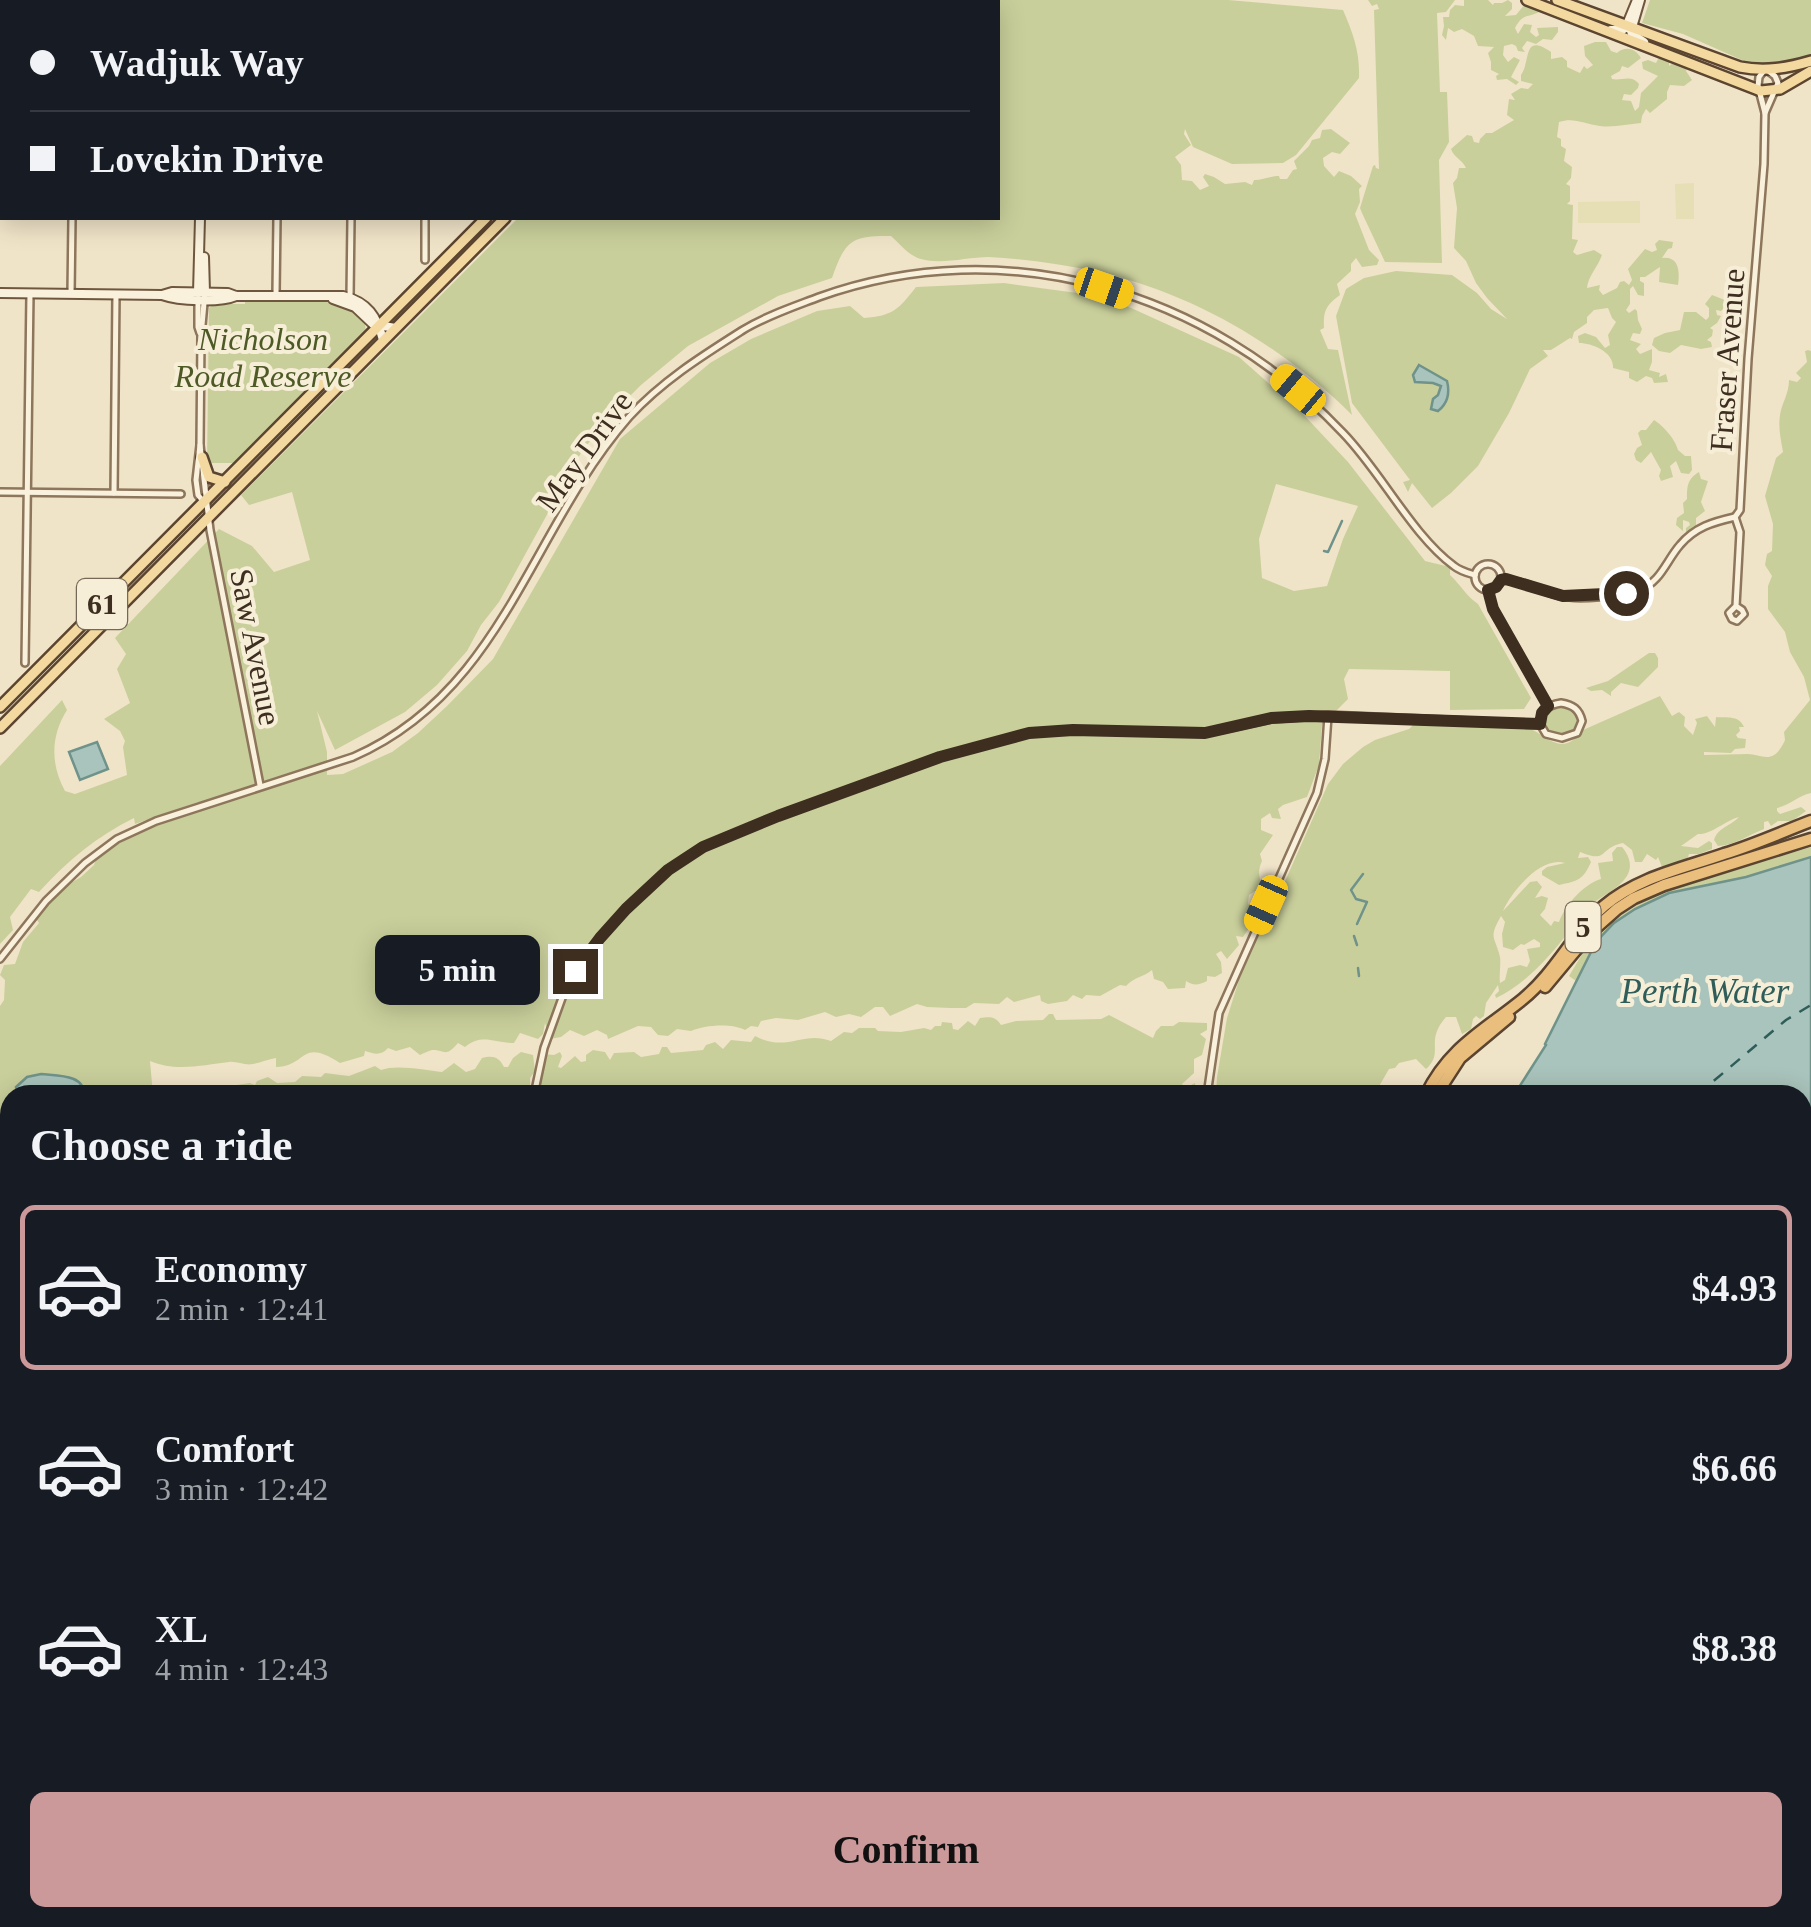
<!DOCTYPE html>
<meta charset="utf-8">
<style>
:root{--surface:#171b24;--page:#242831;--text:#f1f3f6;--muted:#9ea1a6;--line:#363941;--accent:#cc999b}
body{margin:0;font-family:"Times New Roman",serif;background:var(--page);color:var(--text);height:100vh;display:flex;flex-direction:column;font-size:38px;white-space:nowrap}
*{box-sizing:border-box;margin:0}
p{font-size:32px;color:var(--muted)}
.icon{flex:none;width:55px;height:55px;fill:none;stroke:currentColor;stroke-width:2;stroke-linecap:round;stroke-linejoin:round}
.map{position:relative;flex:1;overflow:hidden}
.panel{position:absolute;left:0px;top:1085px;width:1812px;height:842px;display:flex;flex-direction:column;background:var(--surface);border-radius:30px 30px 0 0;box-shadow:0 5px 25px #0003}
.panel>*{flex:none}
.guide{position:absolute;left:0px;top:0px;width:1000px;height:220px;box-shadow:0 5px 25px #0003;display:grid;align-content:center;height:220px;padding:0 30px;background:var(--surface)}
.end{position:absolute;width:45px;height:45px;margin:-22px;border:12px solid #3d2e20;background:#fff;box-shadow:0 0 0 5px #fff}
.from{border-radius:50%}
.bubble{position:absolute;height:70px;border-radius:15px;background:var(--surface);box-shadow:0 5px 25px #0003;font-size:32px;font-weight:700;line-height:70px;text-align:center}
.car{position:absolute;width:30px;height:60px;margin:-30px -15px;border-radius:12px;box-shadow:0 0 8px 2px #0007;background:linear-gradient(#f5c518 24%,#345 0 40%,#f5c518 0 76%,#345 0 86%,#f5c518 0)}
.guide b{display:flex;align-items:center;gap:35px;height:95px;font-size:38px}
.guide b+b{border-top:2px solid var(--line)}
.guide i{width:25px;height:25px;background:var(--text)}
ul{padding:0;list-style:none}
li{display:flex;align-items:center;gap:30px;height:165px;margin:0 20px 15px;padding:0 10px;border:5px solid transparent;border-radius:15px}
li div{flex:1}
li b{display:block;font-size:38px}
li em{font-style:normal;font-weight:700}
li.current{border-color:var(--accent)}
li>.icon{width:90px;height:90px;stroke-width:1.5}
h2{padding:0 30px;font-size:45px;line-height:120px}
.button{display:flex;gap:20px;margin-top:auto;padding:20px 30px}
.button a{flex:1;height:115px;border-radius:15px;background:var(--accent);color:#111;font-size:40px;font-weight:700;line-height:115px;text-align:center}
.map>svg:first-child{display:block}
</style>
<div class="map">
<svg width="1811" height="1927" viewBox="0 0 1811 1927">
<rect width="100%" height="100%" fill="#f0e4c8"/>
<g fill="#e6deb5">
<path d="M1694 183V219H1676L1675 184Z"/>
<path d="M1640 201V223H1578V202Z"/>
</g>
<g fill="#c9cf9b" fill-rule="evenodd">
<path d="M735 0H1228L1343 10C1353 33 1360 52 1359 78L1296 155 1283 163 1232 164 1193 147 1185 129 1184 134 1191 145 1175 157 1181 165 1182 180 1192 181 1200 190 1209 186 1203 177 1205 174 1214 177 1225 184 1245 182 1252 185 1254 180C1263 180 1270 176 1279 176L1280 179H1287L1293 170 1297 169 1294 161 1309 146 1312 140 1320 138 1322 130 1331 129 1350 143 1340 154 1332 152 1323 158 1324 166 1334 177 1339 171 1351 176 1362 186 1359 189 1360 202 1355 214 1369 250 1379 260 1377 265 1362 267 1356 258 1351 264V271L1337 284 1340 295C1326 305 1323 311 1324 328L1320 330 1328 349 1338 350 1352 415C1285 348 1196 295 1103 273 1066 265 1027 259 989 257 968 257 941 265 921 259 909 256 900 244 891 236 851 235 845 241 832 278L778 296 688 346 641 385 615 411 582 451 499 602 481 625 467 651 437 685 405 712 335 750 317 711 327 752V775L343 774 392 752 418 733 447 706 493 659 620 439 710 363 751 339 817 311 850 306 864 318C893 316 899 309 916 287L1004 283 1107 297 1239 357 1302 413 1348 462 1425 561 1450 567V575C1461 585 1466 596 1478 604L1531 698 1524 709 1450 710V671L1349 669 1344 679 1348 699 1322 725 1319 765 1307 797 1283 805 1278 809 1281 819 1272 818 1270 813 1261 819V830L1273 835 1260 854 1262 861C1258 870 1258 877 1263 886L1249 895 1248 903 1255 919 1243 937 1236 936 1239 945 1227 959 1221 951 1216 954 1221 962 1222 973 1215 977 1207 976V981C1199 985 1193 986 1186 981L1185 988 1168 989 1163 982 1154 979 1152 970C1144 977 1134 977 1126 986L1120 985 1100 996 1086 995 1082 999 1073 995 1067 1001 1048 1004 1041 1001 1040 995 1014 1002 1007 997 999 1004 974 1003 966 1008H950L927 1007 917 1004 890 1016 883 1007H875L861 1017 849 1014 836 1017 825 1012 798 1020 776 1018 761 1021 758 1027 751 1026 745 1030C731 1023 705 1025 691 1031L677 1029 668 1036 658 1035 651 1027 638 1026 608 1039 607 1035 597 1030 584 1036 570 1030 561 1037 550 1039 545 1023 543 1034 538 1039 520 1033 514 1043C493 1043 483 1033 465 1047L458 1043C445 1058 446 1050 432 1050 428 1051 424 1053 420 1055L410 1047 396 1051 388 1048C381 1056 374 1054 365 1051L364 1056 340 1063C300 1037 308 1066 276 1067V1058C268 1059 261 1063 253 1064 245 1066 237 1061 229 1062 204 1065 175 1072 150 1061L153 1095H84L82 1083C61 1073 30 1068 15 1089L17 1095H10V1174L0 1167V1006L4 1000 5 980 0 975 4 965 15 964 23 942 39 923 35 917 62 888 81 877 94 865 96 859 106 850 151 828 203 809 198 802 135 824 134 818C96 837 67 861 39 892L31 889 10 917 13 930 0 944V766L62 700 67 710C51 735 50 764 65 791L75 794 127 775 123 747 125 741 120 731 104 719 130 703 117 669 126 654 115 638 219 529 252 546 274 572 310 560 292 492 249 505 241 495 518 218H998V2H732ZM1276 484 1358 506 1343 539 1327 586 1294 591 1262 578 1259 539Z"/>
<path d="M1368 0H1455L1446 12 1437 13 1440 92H1447L1449 142 1439 160 1442 263 1385 262 1362 213 1360 208 1373 166 1375 165 1376 168 1379 169 1374 10 1379 9 1377 4 1372 6Z"/>
<path d="M1464 0H1488L1493 5 1494 3H1502L1508 0 1512 3V9L1505 16 1516 15 1525 4 1539 12C1527 18 1523 13 1515 28L1518 34 1524 24 1532 25 1530 32 1536 37 1539 35 1537 28 1558 27V32L1552 40 1543 39 1536 44 1527 41 1522 48 1525 52 1518 51 1516 46 1512 44 1504 46 1503 55 1508 62 1514 57 1520 60 1511 77 1519 82 1516 85 1507 79 1497 80 1496 76 1499 74 1491 70V62L1488 53 1494 47 1478 46 1474 36 1462 29 1454 32 1448 28 1446 40 1442 35 1444 26 1443 17H1449L1450 10 1455 5 1464 6Z"/>
<path d="M1650 0H1811V55L1794 61 1751 64 1683 34 1642 23Z"/>
<path d="M1595 42H1606L1611 51 1617 53C1625 46 1635 48 1641 58L1628 68 1622 66 1620 71 1611 76 1612 79C1622 81 1631 74 1639 84L1638 88 1631 95 1624 94 1622 100 1631 101 1635 111 1639 107 1641 93 1658 76 1643 69 1642 62 1648 60 1656 63 1658 59 1664 58 1669 60V66L1673 63 1687 68 1686 71 1692 80 1684 86 1670 85 1667 92V99L1650 113 1646 109 1642 116 1641 123C1628 124 1613 128 1600 126 1584 124 1574 117 1559 122L1557 137 1561 139V146L1566 149 1564 161 1572 167 1571 178 1566 184 1570 186V201L1567 204 1573 205 1572 239 1578 240 1573 252 1577 255 1594 250 1602 255C1598 267 1588 276 1587 288L1600 285 1599 290 1603 295 1617 288 1620 282 1624 281 1629 285 1632 280 1628 269 1645 249 1652 252 1657 250 1655 244 1659 240 1673 242 1672 248 1668 249 1662 258C1679 256 1680 271 1678 285L1659 282 1660 267 1645 277H1640V281L1644 283V296L1638 295 1633 286 1630 289V304L1626 310 1629 313 1635 309 1637 311 1638 320 1642 329 1640 334 1633 333 1630 340 1641 344 1636 349 1640 354 1652 349V362L1649 370 1660 373 1659 377 1666 374 1668 382 1654 383 1652 378 1646 376 1637 382 1629 378V372L1613 368C1614 352 1592 343 1579 343L1578 336 1585 333 1596 337 1605 348 1610 345 1608 335 1616 322 1612 318 1608 308 1594 310 1587 317V323L1574 332 1572 339 1570 338 1551 350H1543L1548 356 1530 369 1509 413 1478 466 1451 493 1432 508 1412 483 1408 492 1403 482 1410 480 1352 403 1336 316 1346 289 1364 278 1396 271 1452 275 1477 293 1491 309 1507 319 1487 298 1476 283 1466 261 1454 248 1457 208 1453 183 1457 178 1459 168H1466C1462 159 1454 158 1451 149L1467 135 1472 136 1474 142 1479 143 1480 139 1486 133H1492L1514 120 1507 115 1509 99 1515 100 1511 94 1521 88 1528 89 1533 84 1521 81V75C1531 62 1522 32 1551 52V59L1562 57 1567 61V67L1580 73 1584 66 1587 69 1593 65 1585 56 1584 46Z"/>
<path d="M1712 295 1730 302 1721 311 1716 310 1717 315 1721 316 1717 323 1710 328 1713 330 1712 336 1707 340 1711 342 1712 347 1701 349 1681 345 1670 353 1659 351 1652 345 1654 338 1665 333 1680 330 1684 312H1696L1706 320 1709 317V308L1705 304Z"/>
<path d="M265 301C290 301 373 292 365 334L237 463H207L209 308 214 304H245V302Z"/>
<path d="M1808 350 1811 351V793C1798 796 1790 805 1777 808V811L1780 814 1801 807 1806 811 1792 821H1778L1771 826 1768 821 1764 822V829C1748 835 1736 845 1718 846L1714 840C1718 827 1731 826 1739 817 1726 820 1711 835 1698 834L1681 846 1698 848 1709 841 1712 843V849L1699 854H1689L1687 860 1662 867 1658 857 1656 860 1647 854 1642 862H1635L1632 850 1623 843C1598 848 1609 864 1580 852L1578 858 1588 857 1591 862C1583 880 1578 881 1559 885L1542 875V871L1547 867 1565 863C1541 856 1512 891 1503 911L1530 882 1537 881 1542 887 1535 898 1542 896 1548 898 1545 909 1540 915 1551 926 1554 921 1559 922C1565 905 1584 884 1601 879L1598 863 1613 861 1612 853 1617 847H1622C1629 855 1633 866 1627 876 1619 889 1602 896 1590 905 1582 912 1577 921 1571 929 1551 955 1526 984 1496 998L1495 995 1499 991 1498 985 1486 1003 1484 1016 1480 1019 1476 1016 1473 1019 1471 1029 1462 1034 1456 1017H1446C1424 1042 1445 1052 1426 1069L1416 1059 1399 1063 1395 1068 1389 1069 1374 1095H1216L1217 1077 1227 1018 1239 980 1253 949 1255 933 1265 924 1272 904 1275 903 1282 888 1328 784 1343 764 1363 747 1375 740 1409 729 1416 722 1522 726C1546 731 1559 761 1583 730L1660 696 1672 716 1679 712 1685 717 1684 726 1693 735 1697 723 1695 719 1707 716 1715 727 1716 717C1727 718 1739 715 1744 727H1739L1740 731 1736 735 1738 738 1746 739 1745 748 1735 749 1731 753 1704 752V755C1719 755 1734 754 1748 754 1757 754 1766 760 1774 755 1779 752 1783 745 1785 740L1784 732 1810 700 1804 677 1790 652 1785 632 1768 609V586L1772 576 1765 565 1767 554 1772 551 1773 524 1765 496 1776 458 1783 452C1781 440 1778 428 1780 415 1782 402 1789 394 1789 380L1797 382 1801 378 1796 373 1807 362 1805 351ZM1501 916 1505 922 1502 934 1503 947 1513 950 1521 944 1524 945 1534 939 1540 943V947L1527 949 1530 961 1527 967 1520 965 1508 968 1505 980 1500 983C1499 975 1501 965 1500 957 1495 936 1488 939 1501 916Z"/>
<path d="M1654 420C1662 425 1675 438 1678 450L1685 456H1691L1692 470 1689 474 1681 473 1676 461 1670 466 1673 477 1661 481 1659 476 1661 470 1651 452 1641 463 1636 460 1634 454 1637 448 1642 445 1638 433 1641 430H1646Z"/>
<path d="M1699 472 1701 479 1708 481 1701 502 1705 511 1696 518V527L1689 532H1686V528L1690 525 1689 522 1683 520V531L1676 525 1677 518 1684 513 1683 503 1687 499C1687 487 1687 479 1699 472Z"/>
<path d="M1649 653H1655L1658 658V667L1638 687 1621 683 1611 692V696L1602 690 1591 691 1586 688 1608 681Z"/>
<path d="M1559 707 1575 711 1579 719 1575 730 1562 736 1547 733 1542 724 1546 712Z"/>
<path d="M1811 847V857L1746 877 1669 893 1614 923 1596 942 1576 981 1569 976 1587 946 1609 923 1653 895Z"/>
<path d="M1049 1014H1053L1056 1020 1101 1019 1109 1015 1153 1038 1156 1031 1161 1026H1173L1179 1022 1207 1023V1030L1200 1034 1206 1039 1202 1055 1194 1059V1073L1182 1084 1185 1088 1195 1083 1196 1095H536L544 1054 554 1055 560 1052 562 1056 558 1067 561 1068 575 1056 581 1062 586 1061V1055L593 1050 605 1052 610 1060 614 1053 634 1052 641 1057 659 1054 662 1047H667L671 1053 703 1050 706 1045 715 1042 723 1049 731 1040 751 1042 755 1036C787 1053 803 1030 831 1041L844 1032 852 1033 859 1028H875L878 1031 901 1032 924 1028 931 1030 935 1026H941L942 1022 952 1023 953 1029 958 1030 968 1021 975 1026 980 1018C990 1017 995 1016 1001 1025L1016 1021 1043 1020Z"/>
<path d="M521 1052 533 1055 535 1071 530 1078V1095H187L203 1085 223 1087 250 1083 255 1085 257 1081 268 1077 277 1083 295 1082 302 1076 321 1077 325 1073 349 1076 375 1066 381 1070C395 1064 426 1070 442 1072L454 1063 466 1072 475 1069 482 1058C493 1055 499 1057 504 1067H508L513 1058Z"/>
<path d="M0 1184 10 1189V1602L7 1604 8 1613 0 1618Z"/>
<path d="M10 1631V1782L0 1786V1643Z"/>
</g>
<g fill="#a9c4bc" stroke="#6f938a" stroke-width="2.5">
<path d="M1419 365 1447 381C1450 393 1447 404 1438 411L1431 409 1433 399 1438 395 1441 386 1433 383 1415 382 1413 375Z"/>
<path d="M97 742 108 769 80 780 69 752Z"/>
<path d="M1811 857V1221L1803 1229 1802 1095H1514L1546 1045 1545 1044 1596 942 1614 923 1635 909 1669 893 1746 877Z"/>
<path d="M41 1074C57 1076 85 1074 84 1095H74L73 1091 67 1089 59 1095H17L16 1087 27 1077Z"/>
<path d="M1803 1239 1805 1245 1811 1249V1927H250L259 1918H1802Z"/>
</g>
<g fill="none" stroke-linecap="round" stroke-linejoin="round">
<g stroke="#6f938a" stroke-width="2.5">
<path d="M1324 551 1328 552 1342 521"/>
<path d="M1357 924 1367 902 1356 899 1351 890 1363 874"/>
<path d="M1354 936 1357 945"/>
<path d="M1358 968 1359 976"/>
</g>
<g stroke="#2f5d5a" stroke-width="2.5" stroke-dasharray="12 10" stroke-linecap="butt">
<path d="M1697 1095 1786 1020 1811 1005"/>
<path d="M1381 1927 1386 1918"/>
</g>
<g stroke="#8d765c" stroke-width="9">
<path id="pedestrian" d="M654 2 656 0"/>
</g>
<g stroke="#8d765c" stroke-width="10">
<g id="minor">
<path d="M129 2V0"/>
<path d="M275 2V0"/>
<path d="M343 2V0"/>
<path d="M409 2V0"/>
<path d="M477 2V0"/>
<path d="M547 2V0"/>
<path d="M0 29H2"/>
<path d="M1765 113 1778 83 1775 76 1767 70"/>
<path d="M0 114H2"/>
<path d="M425 260V218"/>
<path d="M71 294 72 218"/>
<path d="M276 294 277 218"/>
<path d="M350 297 351 218"/>
<path d="M198 300V327L200 333"/>
<path d="M200 445 210 530 260 785"/>
<path d="M0 492 181 494"/>
<path d="M114 493 116 294"/>
<path d="M203 501 198 495 196 480 200 445 201 336 205 292"/>
<circle cx="1488" cy="577" r="13"/>
<path d="M1501 580C1522 579 1541 592 1561 596 1578 600 1622 596 1639 590 1661 582 1666 561 1680 545 1695 527 1713 522 1735 517"/>
<path d="M1488 590 1493 609 1548 706"/>
<path d="M1736 606 1742 610 1744 614 1737 621 1732 619 1729 613 1736 606 1740 532 1735 517 1740 510 1748 359 1764 164 1765 113 1758 86 1759 77 1763 72"/>
<path d="M25 663 30 293"/>
<path d="M1561 703C1573 705 1579 709 1582 721L1577 733 1562 738 1546 734 1540 724C1540 710 1548 705 1561 703Z"/>
<path d="M0 959 46 901 85 863 117 839 156 821 353 757C504 691 529 531 629 417 662 381 702 356 743 330 766 316 793 307 819 297 1006 230 1209 291 1343 433 1381 472 1412 535 1454 566 1460 571 1468 573 1475 575"/>
<path d="M534 1095 544 1048 566 987 600 938 626 909 668 870 703 847 778 816 939 757 1029 733 1073 730 1205 733 1271 719 1328 715 1540 724"/>
<path d="M1207 1095 1219 1013 1317 793 1325 759 1328 716"/>
<path d="M0 1170 10 1176"/>
<path d="M0 1630 10 1622"/>
<path d="M0 1792 10 1789"/>
</g>
</g>
<g stroke="#6f573f" stroke-width="12">
<g id="secondary">
<path d="M1637 0 1628 22 1632 34 1644 42"/>
<path d="M207 2V0"/>
<path d="M1611 30H1622L1633 24 1640 0"/>
<path d="M204 257 205 292"/>
<path d="M0 293 162 295 172 292 228 293 236 296H343C368 302 377 317 383 340"/>
<path d="M198 293 200 218"/>
<path d="M162 295C179 301 220 303 236 296"/>
<path d="M333 299 355 307 373 324 395 328"/>
</g>
</g>
<g stroke="#5b4430" stroke-width="14">
<g id="primary">
<path d="M1527 0 1761 91 1780 89 1811 71"/>
<path d="M1557 0 1740 67C1765 72 1787 68 1811 61"/>
<path d="M700 2 702 0"/>
<path d="M719 2 721 0"/>
<path d="M202 457 209 477 225 482"/>
<path d="M0 707 486 218"/>
<path d="M0 728 505 218"/>
</g>
</g>
<g stroke="#5b4430" stroke-width="15">
<g id="trunk">
<path d="M1545 987 1590 933 1617 909 1634 898 1664 885 1811 839"/>
<path d="M1426 1095C1449 1047 1485 1030 1523 999 1556 972 1573 933 1604 906 1638 877 1684 868 1724 854 1754 845 1782 832 1811 821"/>
<path d="M1436 1095 1460 1058 1509 1017"/>
<path d="M187 1927 205 1918"/>
<path d="M206 1927 221 1918"/>
</g>
</g>
<use href="#pedestrian" stroke="#faf1dc" stroke-width="4"/>
<use href="#minor" stroke="#faf1dc" stroke-width="5"/>
<use href="#secondary" stroke="#faf1dc" stroke-width="8"/>
<use href="#primary" stroke="#f3d9a0" stroke-width="9"/>
<use href="#trunk" stroke="#eabe7c" stroke-width="10"/>
</g>
<g fill="none" stroke-linecap="round" stroke-linejoin="round">
<path stroke="#3d2e20" stroke-width="12" d="M575 971 600 938 626 909 668 870 703 847 778 816 940 757 1029 733 1073 730 1205 733 1271 718 1309 716 1540 724 1542 713 1548 706 1493 609 1488 590 1496 587 1501 580 1506 579 1563 596 1626 593"/>
</g>
<g text-anchor="middle" stroke-width="8" stroke-linejoin="round" paint-order="stroke">
<g fill="#f7eed8" stroke="#756857" stroke-width="2.5">
<rect x="77" y="579" width="50" height="50" rx="8"/>
<rect x="1565.5" y="902" width="35" height="50" rx="8"/>
</g>
<g font-size="30" font-weight="bold" fill="#3d2e20">
<text x="102" y="614">61</text>
<text x="1583" y="937">5</text>
</g>
<g font-size="32" font-style="italic" fill="#4d5a26" stroke="#f7eed8">
<text x="263" y="350">Nicholson<tspan x="263" dy="37">Road Reserve</tspan></text>
</g>
<g font-size="32" fill="#3d2e20" stroke="#f7eed8">
<text transform="translate(1727 360) rotate(-86)" y="11">Fraser Avenue</text>
<text transform="translate(584 451) rotate(-54)" y="11">May Drive</text>
<text transform="translate(256 647) rotate(79)" y="11">Saw Avenue</text>
</g>
<g font-size="35" font-style="italic" fill="#2f5d5a" stroke="#f7eed8">
<text x="1705" y="1003">Perth Water</text>
</g>
</g>
</svg>
<i class="end from" style="left:1626px;top:593px"></i>
<i class="end" style="left:575px;top:971px"></i>
<div class="bubble" style="left:375px;top:935px;width:165px">5 min</div>
<i class="car" style="left:1104px;top:288px;rotate:109deg"></i>
<i class="car" style="left:1298px;top:390px;rotate:310deg"></i>
<i class="car" style="left:1266px;top:905px;rotate:204deg"></i>
<div class="guide">
<b><i class="from"></i>Wadjuk Way</b>
<b><i></i>Lovekin Drive</b>
</div>
<section class="panel">
<h2>Choose a ride</h2>
<ul>
<li class="current"><svg class="icon" aria-label="car" viewBox="0 0 24 24"><path d="M5 17H2v-5l4-1 3-4h7l3 4 3 1v5h-3M9 17h6M6 11h13"/><circle cx="7" cy="17" r="2"/><circle cx="17" cy="17" r="2"/></svg><div><b>Economy</b><p>2 min · 12:41</p></div><em>$4.93</em></li>
<li><svg class="icon" aria-label="car" viewBox="0 0 24 24"><path d="M5 17H2v-5l4-1 3-4h7l3 4 3 1v5h-3M9 17h6M6 11h13"/><circle cx="7" cy="17" r="2"/><circle cx="17" cy="17" r="2"/></svg><div><b>Comfort</b><p>3 min · 12:42</p></div><em>$6.66</em></li>
<li><svg class="icon" aria-label="car" viewBox="0 0 24 24"><path d="M5 17H2v-5l4-1 3-4h7l3 4 3 1v5h-3M9 17h6M6 11h13"/><circle cx="7" cy="17" r="2"/><circle cx="17" cy="17" r="2"/></svg><div><b>XL</b><p>4 min · 12:43</p></div><em>$8.38</em></li>
</ul>
<div class="button"><a>Confirm</a></div>
</section>
</div>
